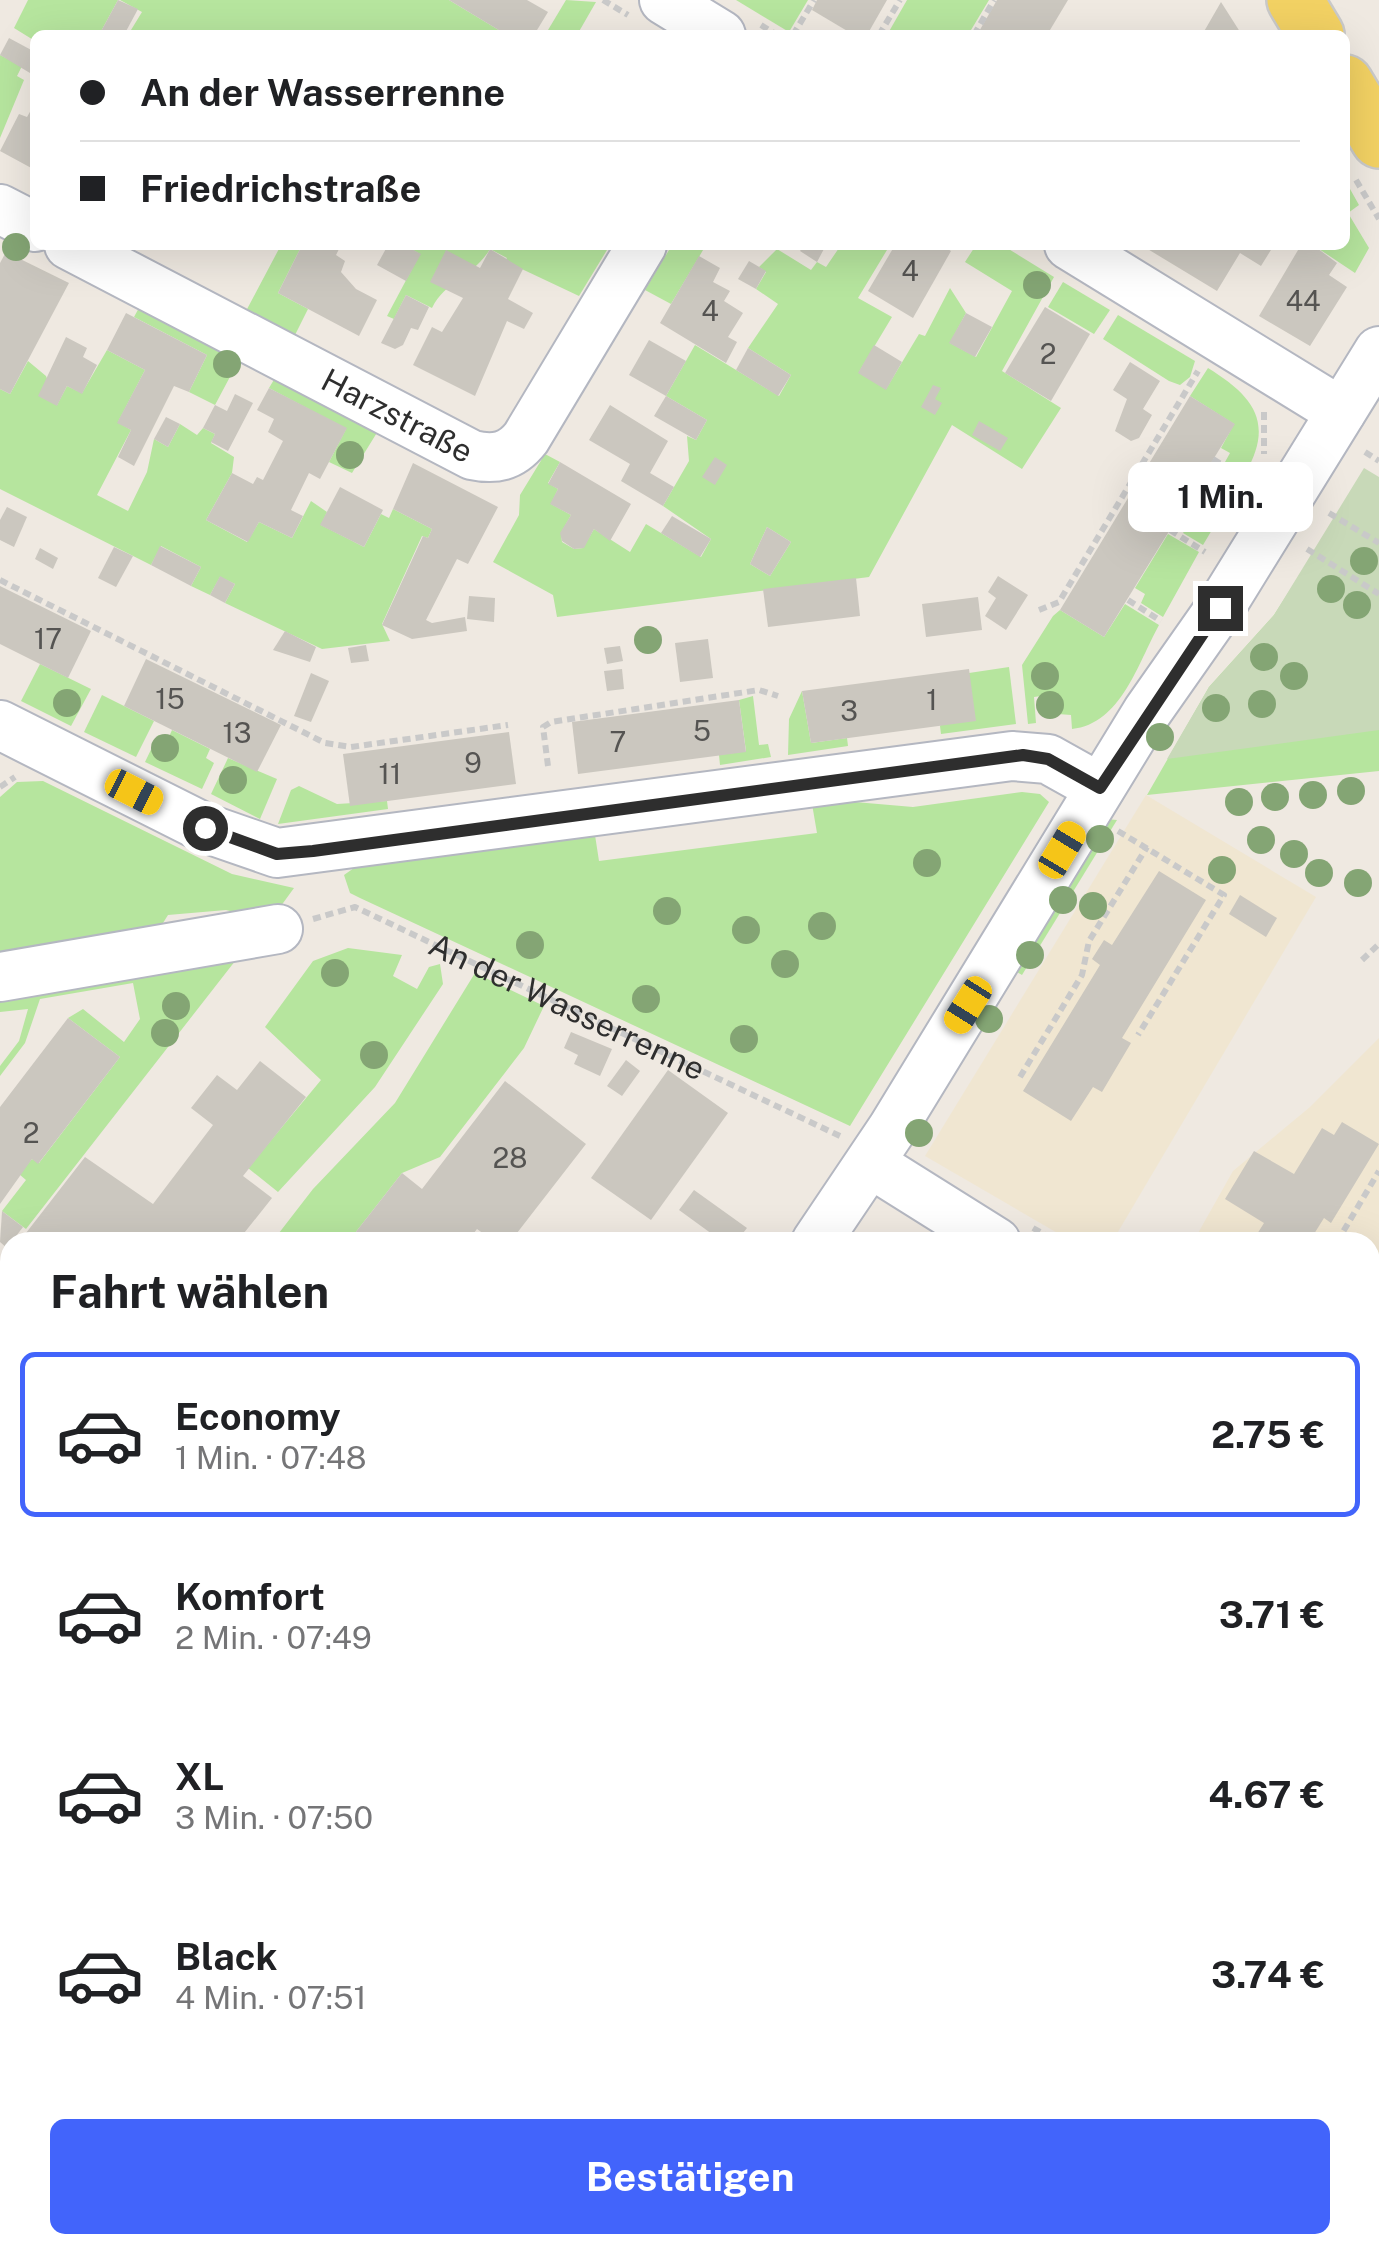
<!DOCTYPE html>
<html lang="de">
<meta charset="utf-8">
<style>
:root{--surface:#fff;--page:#f6f6f6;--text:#202124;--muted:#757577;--line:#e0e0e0;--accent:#4264fb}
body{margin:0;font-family:"Public Sans",sans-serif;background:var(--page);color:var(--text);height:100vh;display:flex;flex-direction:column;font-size:38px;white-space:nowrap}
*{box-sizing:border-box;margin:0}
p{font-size:32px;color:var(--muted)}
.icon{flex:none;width:55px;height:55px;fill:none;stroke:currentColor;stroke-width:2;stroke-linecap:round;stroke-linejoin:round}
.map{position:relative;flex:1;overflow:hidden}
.side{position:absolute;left:0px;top:1232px;width:1380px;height:1022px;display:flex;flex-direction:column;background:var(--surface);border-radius:30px 30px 0 0;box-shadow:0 10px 40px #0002}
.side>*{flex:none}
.top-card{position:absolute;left:30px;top:30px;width:1320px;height:220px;border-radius:15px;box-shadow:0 10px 40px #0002;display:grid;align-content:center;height:220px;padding:0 50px;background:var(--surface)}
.end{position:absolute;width:45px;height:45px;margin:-22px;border:12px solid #2e2e2e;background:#fff;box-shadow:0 0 0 5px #fff}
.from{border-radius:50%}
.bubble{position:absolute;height:70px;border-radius:15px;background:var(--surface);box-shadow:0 10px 40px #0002;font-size:32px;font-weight:700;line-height:70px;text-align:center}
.car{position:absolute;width:30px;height:60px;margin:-30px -15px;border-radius:12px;box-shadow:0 0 8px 2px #0007;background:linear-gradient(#f5c518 24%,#345 0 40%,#f5c518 0 76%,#345 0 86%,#f5c518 0)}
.top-card b{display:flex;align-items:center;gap:35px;height:95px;font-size:38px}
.top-card b+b{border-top:2px solid var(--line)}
.top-card i{width:25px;height:25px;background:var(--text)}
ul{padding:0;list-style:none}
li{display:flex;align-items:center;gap:30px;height:165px;margin:0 20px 15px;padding:0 30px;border:5px solid transparent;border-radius:15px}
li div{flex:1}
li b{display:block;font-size:38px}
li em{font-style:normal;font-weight:700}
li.current{border-color:var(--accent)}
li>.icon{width:90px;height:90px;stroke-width:1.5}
h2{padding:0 50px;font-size:45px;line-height:120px}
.cta{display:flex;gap:20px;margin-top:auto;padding:20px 50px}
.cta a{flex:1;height:115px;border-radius:15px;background:var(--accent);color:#fff;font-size:40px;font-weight:700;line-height:115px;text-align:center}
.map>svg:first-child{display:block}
</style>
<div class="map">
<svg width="1379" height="2254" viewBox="0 0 1379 2254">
<rect width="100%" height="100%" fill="#efe9e1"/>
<path fill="#e3e1e8" d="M162 2245H1072L1068 2254H157Z"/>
<g fill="#f0e6d1">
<path d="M1146 795 1316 897 1112 1242H1073L925 1156Z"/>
<path d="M1379 1038V1422L1370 1417V1242H1193L1233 1171 1310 1107Z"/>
</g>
<g fill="#b6e59e" fill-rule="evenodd">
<path d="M28 0H118L99 35H35V41L14 28Z"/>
<path d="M120 0H449L507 35H133L131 30 142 12Z"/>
<path d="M566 0 596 2 577 35H545Z"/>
<path d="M736 0H808L789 32Z"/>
<path d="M907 0H989L968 35H887Z"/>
<path d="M0 55 22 66 17 76 24 80 0 138Z"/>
<path d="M1345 180 1359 205 1348 213 1369 248 1355 273 1313 245H1345Z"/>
<path d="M281 245H302L278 293 308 309 294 337 246 311Z"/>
<path d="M404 245H610L579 296 505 261 507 258 490 249C474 276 446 280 432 308L406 295 394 319 387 316 420 254Z"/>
<path d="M672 245H706L671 304 645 290Z"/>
<path d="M841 245H890L858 298 892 317 859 372 886 389 919 334 925 336 950 288 966 313 950 343 976 357 1012 291 965 262 976 245H1002L1054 277 1002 371 1061 408 1022 469 952 425 869 577 557 617 553 595 493 562 519 515 520 495 545 454 560 462 548 483 558 489 551 504 571 515 561 533 562 542 574 549 583 548 594 529 630 552 646 524 701 557 711 539 663 506 689 461 687 436 696 440 707 420 666 396 695 345 779 396 791 375 748 348 778 304 756 289 766 272 759 267 777 249 811 270 817 262 826 267ZM767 527 791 542 770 576 750 564Z"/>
<path d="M1063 282 1110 310 1094 334 1048 307Z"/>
<path d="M140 306 240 358 215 405 189 392 207 355 134 317Z"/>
<path d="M1118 315 1195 361 1190 377 1180 385 1169 381 1103 339Z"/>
<path d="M107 350 145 370 118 422 131 430 97 495 128 511 147 472 154 439 168 447 180 424 197 435 203 428 215 434 211 443 234 457 232 473 206 520 247 542 259 522 292 538 311 501 327 512 321 525 364 547 381 514 389 518 393 509 432 529 428 538 422 536 382 624 390 641 322 649 225 603 235 584 220 577 210 595 191 586 201 567 161 546 151 565 0 489V389L10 394 28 361 46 376 57 405 67 386 82 393Z"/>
<path d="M1208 368C1253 396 1275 422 1245 474L1225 462 1230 453 1221 448 1234 424 1190 396Z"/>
<path d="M275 378 378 431 352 473 329 462 346 429 269 388Z"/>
<path d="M1210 464 1241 481 1203 545 1183 533 1189 524 1178 517Z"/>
<path d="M1168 534 1199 552 1163 617 1141 603 1145 594 1135 588Z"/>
<path d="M1311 557 1379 599V771L1147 795 1209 687 1274 615Z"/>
<path d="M1125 604 1159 625C1138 663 1121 724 1072 729L1071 715 1058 714 1055 694 1034 697 1036 723 1028 724 1022 665 1053 616 1060 610 1104 637Z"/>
<path d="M40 664 91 689 71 726 21 701Z"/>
<path d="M1009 667 1016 724 941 734 940 726 969 673Z"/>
<path d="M802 691 811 743 847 738 848 746 788 755 789 719Z"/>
<path d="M102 695 154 721 136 757 84 732Z"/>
<path d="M753 696 759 745 768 744 771 757 720 765 719 755 746 751 739 700Z"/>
<path d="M172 730 210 749 206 758 214 763 202 789 145 762 158 735 168 739Z"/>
<path d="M228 758 277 779 260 819 211 794Z"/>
<path d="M43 781 232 874 294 888 270 921 226 910 168 915 163 923 166 939 0 966V797L17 782Z"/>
<path d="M299 786 337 804 387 801 388 809 278 824 291 790Z"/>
<path d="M1022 792 1040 794 1049 802 850 1126 360 898 350 893 344 875 354 868 595 835 599 861 817 833 812 804 855 802 913 807Z"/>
<path d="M1105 819 1117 820 1022 975 1012 969Z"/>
<path d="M348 948 402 955 393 976 417 989 429 967 440 964 443 984 375 1087 278 1192 248 1168 321 1080 265 1027 313 961Z"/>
<path d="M239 956 26 1229 2 1211 26 1180 19 1174 32 1159 39 1163 120 1057 68 1018 83 1009 124 1042 140 1019 133 983 40 999 25 1043 0 1076V1066L19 1041 28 1009 0 1012V988Z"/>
<path d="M475 973 544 1006 524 1048 440 1157 402 1173 348 1242H272L313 1189 395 1103Z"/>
<path d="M162 2245H328L323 2254H157Z"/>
</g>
<path fill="#c8d9b8" d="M1364 468 1379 477V730L1167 759 1209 687 1274 615Z"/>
<g fill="#cbc7bf">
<path d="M118 0 138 9 124 35H99Z"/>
<path d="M449 0H527L548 12 534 35H507Z"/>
<path d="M817 0H887L867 35H854L812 10Z"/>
<path d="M997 0H1068L1047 35H977Z"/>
<path d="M1221 2 1242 35H1202Z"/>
<path d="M9 38 35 52V76L0 55Z"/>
<path d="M35 103V170L0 151 19 114 27 117Z"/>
<path d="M302 245H341L336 255 345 261 341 272 356 289 377 300 359 336 278 293Z"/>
<path d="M388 245H404L421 254 406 281 377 265Z"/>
<path d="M804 245H821L825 247 817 262 800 251Z"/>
<path d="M895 245H941L951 251 913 318 868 291Z"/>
<path d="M1141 245H1274L1261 266 1240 253 1217 291Z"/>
<path d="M1301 245H1313L1337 263 1329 275 1347 287 1310 346 1259 316Z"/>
<path d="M490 249 523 269 508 299 533 313 524 329 507 321 475 396 413 365 432 327 442 332 463 298 430 282 446 250 480 268Z"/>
<path d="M6 252 69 283 10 394 0 389V263Z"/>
<path d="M699 256 720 268 713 282 730 291 724 301 743 313 728 337 737 342 726 363 660 323Z"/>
<path d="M749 261 766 271 756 289 738 279Z"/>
<path d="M406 295 429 307 418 330 411 328 403 345 395 349 381 343Z"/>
<path d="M1045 307 1090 334 1051 401 1005 373Z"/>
<path d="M126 313 207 355 189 392 174 386 134 466 118 457 131 430 117 423 145 370 107 350Z"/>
<path d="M966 313 992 327 975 357 949 343Z"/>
<path d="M66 337 87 348 83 357 97 365 82 394 67 386 57 406 38 396Z"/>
<path d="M649 340 686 361 666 396 629 375Z"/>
<path d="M874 345 902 362 886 390 858 373Z"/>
<path d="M748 348 791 375 778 396 736 370Z"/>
<path d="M1130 362 1160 381 1143 409 1152 415 1139 438 1131 441 1115 431 1127 399 1113 390Z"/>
<path d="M933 385 941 388 935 399 942 403 935 415 921 407Z"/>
<path d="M269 388 347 428 320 479 309 473 291 510 303 516 292 538 259 522 248 542 206 520 232 473 253 484 257 477 263 480 283 441 268 432 274 419 257 410Z"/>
<path d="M235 394 253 403 228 451 211 442 215 434 203 428 215 405 227 411Z"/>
<path d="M666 396 707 420 696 440 654 416Z"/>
<path d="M1190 396 1235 424 1104 637 1060 610Z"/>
<path d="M610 405 668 441 650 473 674 487 663 506 621 481 630 464 589 440Z"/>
<path d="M166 417 180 424 168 447 154 439Z"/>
<path d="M979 421 1008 438 1000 451 972 435Z"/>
<path d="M715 457 727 465 715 485 702 477Z"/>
<path d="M560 462 631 504 610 541 594 529 584 548 574 549 562 541 560 533 571 515 550 504 558 489 548 484Z"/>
<path d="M413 463 498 507 468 564 457 559 426 620 432 623 465 617 467 631 412 639 382 625 423 536 428 538 432 529 393 509Z"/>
<path d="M340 487 383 510 364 547 320 525Z"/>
<path d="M7 507 27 517 14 547 0 540V520Z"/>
<path d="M672 516 711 539 700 557 661 533Z"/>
<path d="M767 527 791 542 770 576 750 564Z"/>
<path d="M160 546 201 567 191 586 151 565Z"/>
<path d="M114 547 133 556 116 587 98 578Z"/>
<path d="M40 548 58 558 53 569 35 559Z"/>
<path d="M220 576 235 584 225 603 210 595Z"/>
<path d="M998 576 1028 595 1006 630 985 616 996 598 988 592Z"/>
<path d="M856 578 860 616 768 627 763 589Z"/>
<path d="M0 586 91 631 68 678 0 644Z"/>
<path d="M469 596 495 598 494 622 467 619Z"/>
<path d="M978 597 982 630 926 637 922 604Z"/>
<path d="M285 631 316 647 310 662 273 650Z"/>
<path d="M708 639 713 678 680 682 675 643Z"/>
<path d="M366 645 369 661 351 663 348 648Z"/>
<path d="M620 646 623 661 607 664 604 648Z"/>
<path d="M146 659 281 725 257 772 124 706Z"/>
<path d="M622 669 624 689 607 691 604 671Z"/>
<path d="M969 669 976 721 811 743 802 691Z"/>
<path d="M311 673 329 681 311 722 294 716Z"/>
<path d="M739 700 746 752 578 774 572 722Z"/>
<path d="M509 732 516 784 350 806 343 754Z"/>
<path d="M1159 871 1206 900 1122 1038 1131 1043 1102 1092 1093 1087 1071 1121 1023 1091 1100 965 1092 959 1104 940 1112 945Z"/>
<path d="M1240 895 1277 918 1266 937 1229 914Z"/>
<path d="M68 1018 120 1057 38 1164 32 1159 0 1204V1107Z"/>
<path d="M571 1032 612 1049 600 1076 574 1064 578 1055 564 1048Z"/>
<path d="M626 1060 640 1071 622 1096 607 1086Z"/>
<path d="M260 1061 306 1097 243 1176 272 1198 237 1242H19L85 1157 153 1204 213 1125 191 1108 217 1075 237 1090Z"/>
<path d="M668 1070 728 1113 651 1220 591 1178Z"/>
<path d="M505 1081 586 1144 510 1242H495L477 1229 467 1242H348L402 1173 422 1189Z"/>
<path d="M1342 1122 1379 1144 1331 1223 1324 1218 1309 1242H1252L1264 1223 1225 1199 1254 1151 1294 1174 1322 1128 1334 1135Z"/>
<path d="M694 1190 747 1228 736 1242H723L679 1210Z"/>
<path d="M2 1211 23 1227 7 1248 0 1242Z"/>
<path d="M10 1577V1822L0 1815V1591Z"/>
<path d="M0 2203 10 2209V2245H36L30 2254H0Z"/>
<path d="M402 2245H552L575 2254H399Z"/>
<path d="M740 2245H855L852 2254H737Z"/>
<path d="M1232 2245H1335L1333 2254H1228Z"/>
</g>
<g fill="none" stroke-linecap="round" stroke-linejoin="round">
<g stroke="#b4b7c1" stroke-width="52">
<g id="minor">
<path d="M664 0 721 35"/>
<path d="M0 209 35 227"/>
<path id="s2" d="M69 245 472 455C495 460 511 457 526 438L642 245"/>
<path d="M1069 245 1341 412"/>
<path d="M0 725 205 828 277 853 1012 756 1048 759 1100 788"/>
<path d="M0 977 278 929"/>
<path d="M870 1163 996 1242"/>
<path d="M816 1242 892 1129 1147 712 1220 608 1379 351"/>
<path d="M1370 1459 1379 1464"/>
<path d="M0 1500 10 1506"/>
<path d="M1377 1655 1371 1713 1379 1733"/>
<path d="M1370 1900 1379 1885"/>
<path d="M1106 2248 1107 2245"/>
<path d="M104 2254 110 2245"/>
<path d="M1190 2254 1195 2245"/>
</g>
</g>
<g stroke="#c9c9c9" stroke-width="60">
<g id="major">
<path d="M1295 0 1316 35"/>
<path d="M1345 83 1379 140"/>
</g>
</g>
<g stroke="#c9c9c9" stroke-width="6" stroke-dasharray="8 5" stroke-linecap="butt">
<path d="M603 0 628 15"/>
<path d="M761 25 777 35"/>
<path d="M793 35 814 0"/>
<path d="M879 35 900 0"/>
<path d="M974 35 994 0"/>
<path d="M1356 180 1379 219"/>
<path d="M1264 412V454"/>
<path d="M1365 452 1379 461"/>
<path d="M1213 459 1248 481"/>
<path d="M1329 513 1379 543"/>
<path d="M1170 530 1205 552"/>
<path d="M1307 549 1379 594"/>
<path d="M0 580 325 743 351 747 508 725"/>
<path d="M1128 600 1161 621"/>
<path d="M1039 610 1059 602 1198 371"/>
<path d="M548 766 543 727 551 722 759 690 778 696"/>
<path d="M0 787 15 777"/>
<path d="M1118 831 1224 895 1138 1035"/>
<path id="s1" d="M313 919 355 907 842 1137"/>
<path d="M1362 960 1379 944"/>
<path d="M1020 1077 1082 975 1089 941 1147 847"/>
<path d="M1033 1228 1058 1242"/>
<path d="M1337 1242 1379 1171"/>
<path d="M0 1350 10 1358"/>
<path d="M0 1391 10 1378"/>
<path d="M0 1870H10"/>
<path d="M1370 2068 1379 2073"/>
<path d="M1370 2174 1379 2143"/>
<path d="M1346 2254 1349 2245"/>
</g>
<use href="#minor" stroke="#fff" stroke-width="48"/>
<use href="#major" stroke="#f2d163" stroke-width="55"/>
</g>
<g fill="#84a574">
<circle cx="16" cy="247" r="14"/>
<circle cx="1037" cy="285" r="14"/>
<circle cx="227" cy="364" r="14"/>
<circle cx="350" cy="455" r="14"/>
<circle cx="1364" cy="561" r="14"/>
<circle cx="1331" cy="589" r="14"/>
<circle cx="1357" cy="605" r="14"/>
<circle cx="648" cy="640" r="14"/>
<circle cx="1264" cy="657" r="14"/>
<circle cx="1045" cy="676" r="14"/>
<circle cx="1294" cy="676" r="14"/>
<circle cx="67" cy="703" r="14"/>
<circle cx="1262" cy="704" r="14"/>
<circle cx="1050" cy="705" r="14"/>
<circle cx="1216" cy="708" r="14"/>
<circle cx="1160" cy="737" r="14"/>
<circle cx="165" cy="748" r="14"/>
<circle cx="233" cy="780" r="14"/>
<circle cx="1351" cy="791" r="14"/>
<circle cx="1313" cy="795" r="14"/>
<circle cx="1275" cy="797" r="14"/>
<circle cx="1239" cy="802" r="14"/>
<circle cx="1100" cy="839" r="14"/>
<circle cx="1261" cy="840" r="14"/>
<circle cx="1294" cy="854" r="14"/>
<circle cx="927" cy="863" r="14"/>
<circle cx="1222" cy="870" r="14"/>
<circle cx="1319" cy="873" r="14"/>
<circle cx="1358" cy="883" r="14"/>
<circle cx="1063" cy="900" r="14"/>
<circle cx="1093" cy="906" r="14"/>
<circle cx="667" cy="911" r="14"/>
<circle cx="822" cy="926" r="14"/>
<circle cx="746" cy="930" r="14"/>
<circle cx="530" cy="945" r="14"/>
<circle cx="1030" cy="955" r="14"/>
<circle cx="785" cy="964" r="14"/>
<circle cx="335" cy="973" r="14"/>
<circle cx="646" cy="999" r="14"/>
<circle cx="176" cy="1006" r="14"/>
<circle cx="989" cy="1019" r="14"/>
<circle cx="165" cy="1033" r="14"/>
<circle cx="744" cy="1039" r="14"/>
<circle cx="374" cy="1055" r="14"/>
<circle cx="919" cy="1133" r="14"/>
</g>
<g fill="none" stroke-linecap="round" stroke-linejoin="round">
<path stroke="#2e2e2e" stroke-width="12" d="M205 828 277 854 313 851 1023 755 1048 759 1100 788 1220 608"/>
</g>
<g text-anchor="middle" stroke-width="10" stroke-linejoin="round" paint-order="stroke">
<g font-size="28" fill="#555452">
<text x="910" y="281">4</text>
<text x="1303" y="311">44</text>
<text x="710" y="321">4</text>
<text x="1048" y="364">2</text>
<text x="48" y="649">17</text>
<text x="170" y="709">15</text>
<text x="932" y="710">1</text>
<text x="849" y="721">3</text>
<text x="702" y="741">5</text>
<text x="237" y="743">13</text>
<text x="618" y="752">7</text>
<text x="473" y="773">9</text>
<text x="390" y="784">11</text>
<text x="31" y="1143">2</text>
<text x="510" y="1168">28</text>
</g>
<g font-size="32" fill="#2e2e2e" stroke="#fff">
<text dy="11" stroke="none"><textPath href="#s2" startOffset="370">Harzstraße</textPath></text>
<text dy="11" stroke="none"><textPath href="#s1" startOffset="278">An der Wasserrenne</textPath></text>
</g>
</g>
</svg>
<i class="end from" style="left:205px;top:828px"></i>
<i class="end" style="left:1220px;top:608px"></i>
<div class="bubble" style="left:1128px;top:462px;width:185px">1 Min.</div>
<i class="car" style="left:134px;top:792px;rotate:117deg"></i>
<i class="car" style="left:1062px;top:850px;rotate:31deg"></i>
<i class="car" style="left:968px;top:1005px;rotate:212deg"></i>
<div class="top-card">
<b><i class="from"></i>An der Wasserrenne</b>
<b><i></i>Friedrichstraße</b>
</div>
<section class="side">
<h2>Fahrt wählen</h2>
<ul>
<li class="current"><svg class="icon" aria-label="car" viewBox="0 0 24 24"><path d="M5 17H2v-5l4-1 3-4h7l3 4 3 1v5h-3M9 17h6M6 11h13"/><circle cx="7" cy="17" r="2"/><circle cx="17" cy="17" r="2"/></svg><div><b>Economy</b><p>1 Min. · 07:48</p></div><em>2.75 €</em></li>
<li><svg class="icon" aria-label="car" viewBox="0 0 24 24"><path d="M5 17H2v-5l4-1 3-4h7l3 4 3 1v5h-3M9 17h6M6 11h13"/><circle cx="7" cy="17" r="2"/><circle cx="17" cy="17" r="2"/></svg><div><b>Komfort</b><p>2 Min. · 07:49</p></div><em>3.71 €</em></li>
<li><svg class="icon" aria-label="car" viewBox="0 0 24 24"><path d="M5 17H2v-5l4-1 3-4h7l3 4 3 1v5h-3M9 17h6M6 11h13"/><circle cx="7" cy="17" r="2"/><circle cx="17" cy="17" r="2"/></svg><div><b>XL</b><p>3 Min. · 07:50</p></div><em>4.67 €</em></li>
<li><svg class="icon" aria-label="car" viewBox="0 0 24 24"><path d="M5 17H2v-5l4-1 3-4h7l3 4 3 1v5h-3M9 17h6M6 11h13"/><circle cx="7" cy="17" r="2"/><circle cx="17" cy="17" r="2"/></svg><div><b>Black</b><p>4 Min. · 07:51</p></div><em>3.74 €</em></li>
</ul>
<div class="cta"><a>Bestätigen</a></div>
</section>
</div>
